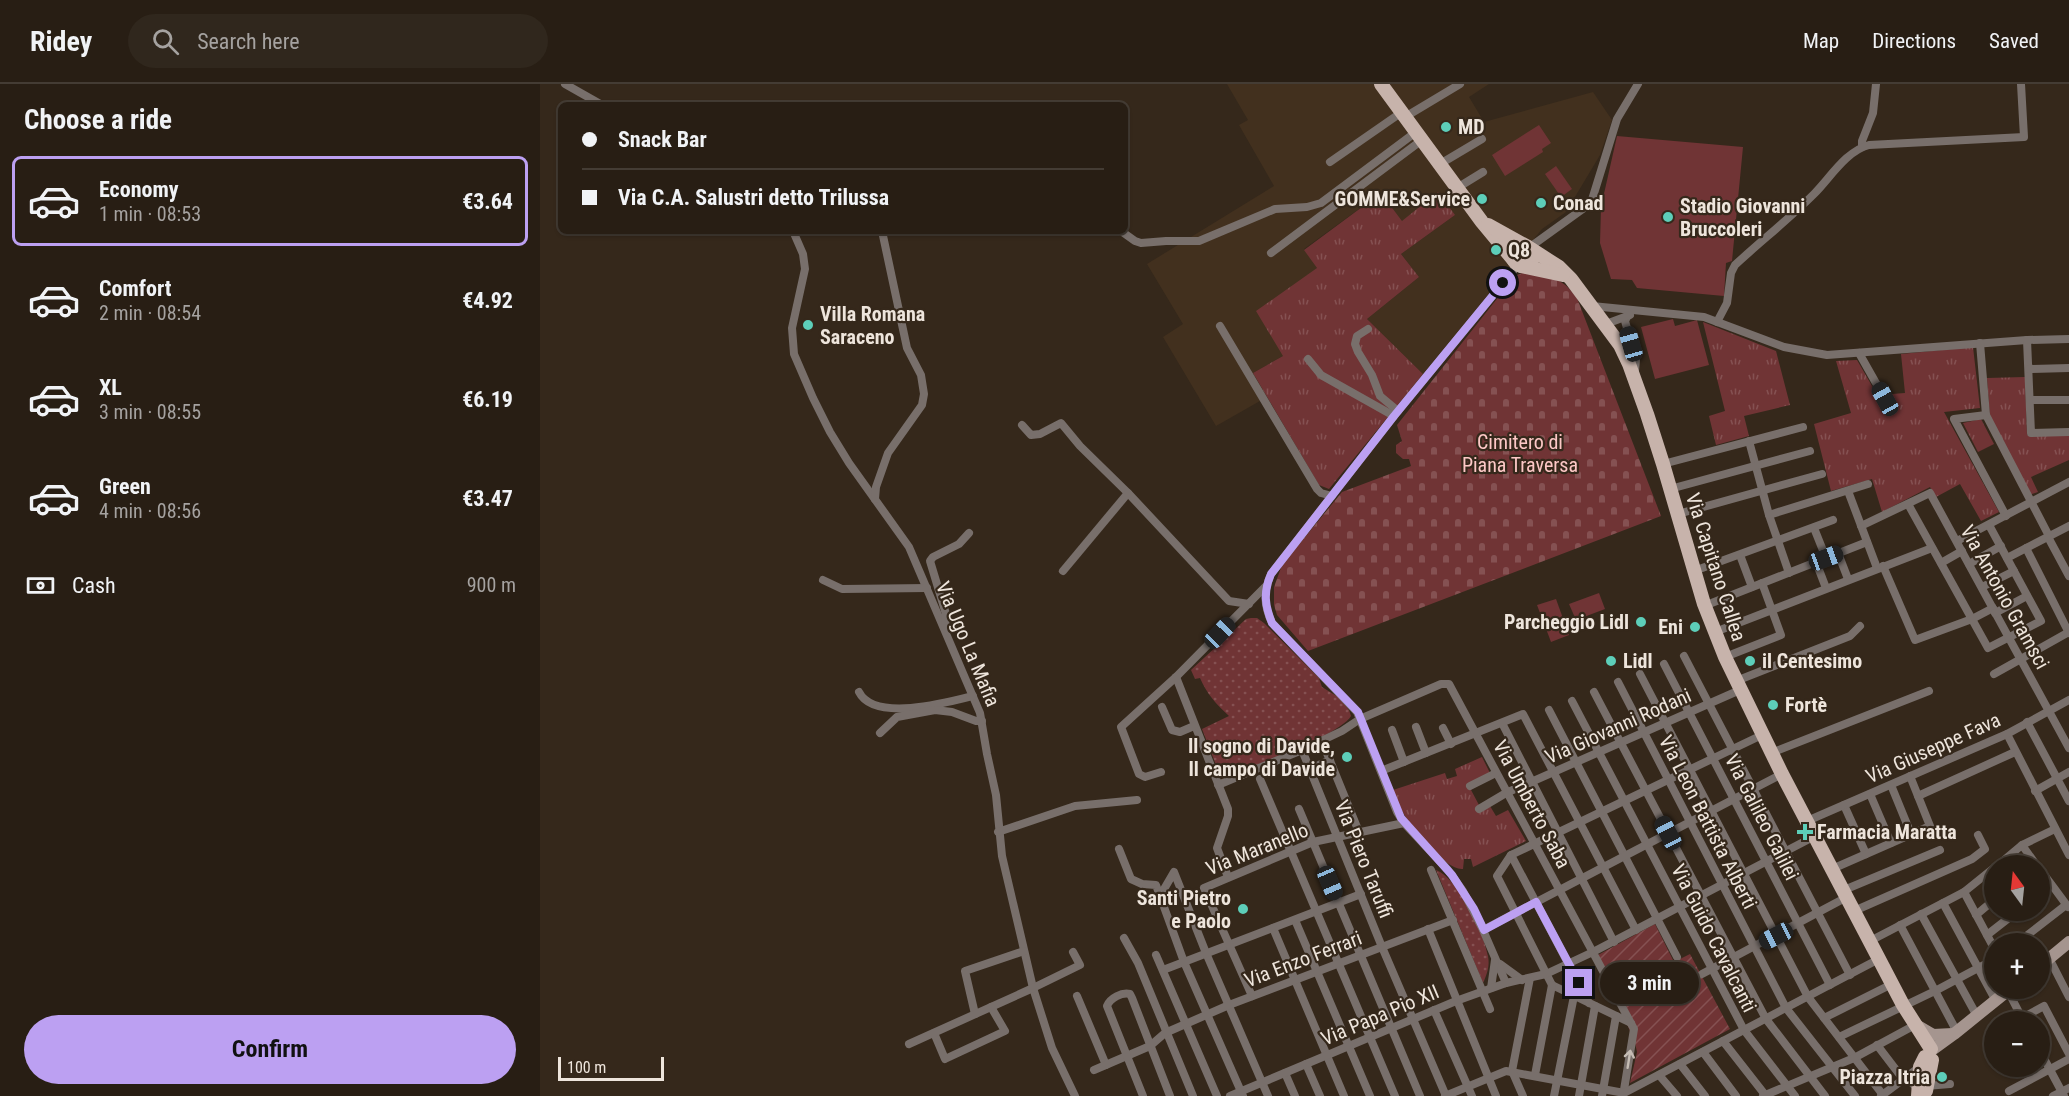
<!DOCTYPE html>
<meta charset="utf-8">
<style>
:root{--surface:#281e14;--page:#30271d;--text:#f1f3f6;--muted:#a5a2a0;--line:#443c34;--accent:#bca0f2}
body{margin:0;font-family:"Roboto Condensed",sans-serif;background:var(--page);color:var(--text);height:100vh;display:flex;flex-direction:column;font-size:22px;white-space:nowrap}
*{box-sizing:border-box;margin:0}
p{font-size:20px;color:var(--muted)}
.icon{flex:none;width:33px;height:33px;fill:none;stroke:currentColor;stroke-width:2;stroke-linecap:round;stroke-linejoin:round}
.map{position:relative;flex:1;overflow:hidden}
.drawer{display:flex;flex-direction:column;background:var(--surface);width:540px}
.drawer>*{flex:none}
.guide{position:absolute;left:18px;top:18px;width:570px;height:132px;border-radius:9px;box-shadow:0 2px 4px #0004,0 0 0 2px var(--line);display:grid;align-content:center;height:132px;padding:0 24px;background:var(--surface)}
.needle{width:39px;rotate:345deg}
.buttons{position:absolute;left:1444px;top:771px;display:grid;gap:12px}
.buttons a{display:grid;place-items:center;width:66px;height:66px;border-radius:50%;background:var(--surface);box-shadow:0 2px 4px #0004,0 0 0 2px var(--line);font-size:30px}
.scale{position:absolute;left:18px;bottom:15px;width:106px;box-sizing:border-box;padding-left:6px;border:3px solid #eee5dc;border-top:0;font-size:16px;line-height:21px;white-space:nowrap;color:#eee5dc;-webkit-text-stroke:4px #35281b;paint-order:stroke}
.end{position:absolute;width:27px;height:27px;margin:-14px;border:8px solid #bca0f2;background:#111;box-shadow:0 0 0 3px #111}
.from{border-radius:50%}
.bubble{position:absolute;height:42px;border-radius:21px;background:var(--surface);box-shadow:0 2px 4px #0004,0 0 0 2px var(--line);font-size:20px;font-weight:700;line-height:42px;text-align:center}
.car{position:absolute;width:18px;height:36px;margin:-18px -9px;border-radius:8px;box-shadow:0 0 4px 2px #0007;background:linear-gradient(#222 24%,#8ab4d8 0 40%,#222 0 76%,#8ab4d8 0 86%,#222 0)}
.guide b{display:flex;align-items:center;gap:21px;height:57px;font-size:22px}
.guide b+b{border-top:2px solid var(--line)}
.guide i{width:15px;height:15px;background:var(--text)}
ul{padding:0;list-style:none}
li{display:flex;align-items:center;gap:18px;height:90px;margin:0 12px 9px;padding:0 12px;border:3px solid transparent;border-radius:9px}
li div{flex:1}
li b{display:block;font-size:22px}
li em{font-style:normal;font-weight:700}
li.on{border-color:var(--accent)}
li>.icon{width:54px;height:54px;stroke-width:1.5}
h2{padding:0 24px;font-size:27px;line-height:72px}
.pay{display:flex;align-items:center;gap:15px;height:66px;padding:0 24px;font-size:22px}
.pay p{margin-inline-start:auto}
.button{display:flex;gap:12px;margin-top:auto;padding:12px 24px}
.button a{flex:1;height:69px;border-radius:36px;background:var(--accent);color:#111;font-size:24px;font-weight:700;line-height:69px;text-align:center}
header{display:flex;align-items:center;gap:36px;box-sizing:border-box;height:84px;padding:0 30px;background:var(--surface);border-bottom:2px solid var(--line)}
header strong{font-size:28px}
nav{display:flex;gap:33px;margin-inline-start:auto;font-size:21px}
.search{width:420px;height:54px;background:var(--page);display:flex;align-items:center;gap:15px;box-sizing:border-box;padding:0 21px;border-radius:33px;color:var(--muted);font-size:22px}
main{display:flex;flex:1;min-height:0}
.map>svg:first-child{display:block}
</style>
<header>
<strong>Ridey</strong>
<div class="search"><svg class="icon" aria-label="search" viewBox="0 0 24 24"><circle cx="10" cy="10" r="6"/><path d="M15 15l6 6"/></svg>Search here</div>
<nav><a>Map</a><a>Directions</a><a>Saved</a></nav>
</header>
<main>
<section class="drawer">
<h2>Choose a ride</h2>
<ul>
<li class="on"><svg class="icon" aria-label="car" viewBox="0 0 24 24"><path d="M5 17H2v-5l4-1 3-4h7l3 4 3 1v5h-3M9 17h6M6 11h13"/><circle cx="7" cy="17" r="2"/><circle cx="17" cy="17" r="2"/></svg><div><b>Economy</b><p>1 min · 08:53</p></div><em>€3.64</em></li>
<li><svg class="icon" aria-label="car" viewBox="0 0 24 24"><path d="M5 17H2v-5l4-1 3-4h7l3 4 3 1v5h-3M9 17h6M6 11h13"/><circle cx="7" cy="17" r="2"/><circle cx="17" cy="17" r="2"/></svg><div><b>Comfort</b><p>2 min · 08:54</p></div><em>€4.92</em></li>
<li><svg class="icon" aria-label="car" viewBox="0 0 24 24"><path d="M5 17H2v-5l4-1 3-4h7l3 4 3 1v5h-3M9 17h6M6 11h13"/><circle cx="7" cy="17" r="2"/><circle cx="17" cy="17" r="2"/></svg><div><b>XL</b><p>3 min · 08:55</p></div><em>€6.19</em></li>
<li><svg class="icon" aria-label="car" viewBox="0 0 24 24"><path d="M5 17H2v-5l4-1 3-4h7l3 4 3 1v5h-3M9 17h6M6 11h13"/><circle cx="7" cy="17" r="2"/><circle cx="17" cy="17" r="2"/></svg><div><b>Green</b><p>4 min · 08:56</p></div><em>€3.47</em></li>
</ul>
<div class="pay"><svg class="icon" aria-label="cash" viewBox="0 0 24 24"><path d="M3 7h18v10H3z"/><circle cx="12" cy="12" r="2"/></svg>Cash<p>900 m</p></div>
<div class="button"><a>Confirm</a></div>
</section>
<div class="map">
<svg width="1529" height="1012" viewBox="0 0 1529 1012">
<defs>
<pattern id="grass-tufts" width="24" height="20" patternUnits="userSpaceOnUse" patternTransform="scale(1.5)"><rect width="24" height="20" fill="#703435"/><path d="M3 7l-1-3M5 7V3M7 7l1-3M15 17l-1-3M17 17v-4M19 17l1-3" fill="none" stroke="#855152"/></pattern>
<pattern id="cemetery-stones" width="16" height="16" patternUnits="userSpaceOnUse" patternTransform="scale(1.5)"><rect width="16" height="16" fill="#703435"/><path d="M2 7V4a2 2 0 0 1 4 0v3zM10 15v-3a2 2 0 0 1 4 0v3z" fill="#855152"/></pattern>
<pattern id="park-dots" width="8" height="8" patternUnits="userSpaceOnUse" patternTransform="scale(1.5)"><rect width="8" height="8" fill="#703435"/><path d="M2 2h.1M6 6h.1" fill="none" stroke="#855152" stroke-width="1.8" stroke-linecap="round"/></pattern>
<pattern id="garden-furrows" width="10" height="10" patternUnits="userSpaceOnUse" patternTransform="scale(1.5)"><rect width="10" height="10" fill="#703435"/><path d="M-1 1l2-2M0 10L10 0M9 11l2-2" fill="none" stroke="#855152"/></pattern>
</defs>
<rect width="100%" height="100%" fill="#35281b"/>
<path fill="#42301e" d="M687 0H949L929 13 944 38 1053 8 1072 36 1060 71 1026 128 1002 145 883 290 827 235 879 193 861 170 915 131 862 137 841 109 764 165 777 184 743 272 713 289 727 313 676 342 623 253 643 240 607 180 734 102 699 41 708 36Z"/>
<g fill="url(#grass-tufts)">
<path d="M898 108 915 131 861 170 879 193 827 235 883 290 789 405 779 401 713 289 743 272 716 227 777 184 764 166 841 109 862 137Z"/>
<path d="M1163 238 1236 267 1250 321 1204 332 1209 352 1176 361 1169 332 1185 327Z"/>
<path d="M1433 263 1440 324 1404 328 1459 428 1441 437 1420 400 1396 413 1390 403 1342 428 1332 395 1291 407 1274 340 1311 329 1296 277 1317 276 1343 321 1352 317V310L1365 309 1361 270Z"/>
<path d="M1485 293 1487 351H1529V376L1491 393 1498 408 1489 411 1450 334 1447 294Z"/>
<path d="M1441 335 1454 360 1438 368 1423 339Z"/>
<path d="M942 673 951 691 931 706 939 721 947 717 956 732 968 726 986 757 933 783 931 775H924L923 785C906 787 874 746 865 732 860 724 857 715 853 706L905 689 907 695 917 692 915 685Z"/>
</g>
<path fill="url(#cemetery-stones)" d="M982 189C1006 192 1021 191 1037 214L1121 432 768 567 737 531 734 521V503L742 481 802 408 871 382 869 375H863L856 369V361L862 357 857 341 975 192Z"/>
<g fill="url(#park-dots)">
<path d="M711 534H717L724 539 779 594 782 603 798 613 809 626 811 632C800 651 715 681 691 691L678 686 662 645 689 632C676 620 667 610 660 594L655 595 651 586 706 535Z"/>
<path d="M896 786C918 794 944 849 948 872 950 882 947 890 943 899Z"/>
</g>
<path fill="url(#garden-furrows)" d="M1115 840 1134 878 1150 870 1190 945 1090 999 1097 968 1095 959 1058 871Z"/>
<g fill="#703435">
<path d="M999 41 1011 59 1002 65 1003 68 965 92 952 71Z"/>
<path d="M1077 52 1203 63 1192 177 1186 179 1184 212 1097 204 1092 196 1071 195 1060 159 1061 123Z"/>
<path d="M1016 82 1032 105 1021 113 1005 90Z"/>
<path d="M1133 235 1135 242 1157 236 1169 281 1115 295 1101 243Z"/>
<path d="M1059 509 1065 525 1036 536 1029 520Z"/>
<path d="M1016 515 1029 551 1011 558 997 521Z"/>
</g>
<g fill="none" stroke-linecap="round" stroke-linejoin="round">
<g stroke="#786f6b" stroke-width="8">
<path d="M25 0 62 21"/>
<path d="M865 33 920 0"/>
<path d="M1322 63V57L1333 29 1336 0"/>
<path d="M790 78 862 28"/>
<path d="M900 80 942 55"/>
<path d="M917 104 943 88"/>
<path d="M253 147 263 170 265 185 252 244 254 270 273 314 290 348 309 379 369 463 440 629 447 670 456 711 462 772 493 904 512 964 535 1012"/>
<path d="M581 147 595 157 601 159 626 157H659L735 125 767 123 781 119 876 48"/>
<path d="M990 163 1051 119 1077 35 1098 0"/>
<path d="M731 169 882 56"/>
<path d="M1052 222 1164 233 1244 263 1287 271 1487 256 1529 255"/>
<path d="M1087 233 1085 237 1096 276 1095 287"/>
<path d="M1177 238 1187 219 1191 189 1195 181C1221 157 1249 135 1274 110 1290 94 1306 67 1329 61L1484 53 1481 0"/>
<path d="M1066 240 1090 231"/>
<path d="M680 242 777 405 781 409 792 412"/>
<path d="M828 245 817 252 815 260 818 268 832 291 840 312 858 327"/>
<path d="M1487 256 1491 349 1529 348"/>
<path d="M1440 259 1446 331 1509 452"/>
<path d="M1319 269 1345 315"/>
<path d="M768 275 781 291 854 332"/>
<path d="M1489 285 1529 284"/>
<path d="M1490 316H1529"/>
<path d="M1446 331 1414 335 1466 432"/>
<path d="M482 341 491 351 500 350 521 339 540 362 588 409 689 517 709 520"/>
<path d="M1209 357 1229 431 1249 489"/>
<path d="M1123 380 1263 343"/>
<path d="M1130 405 1270 367"/>
<path d="M1308 407 1337 484"/>
<path d="M335 415 336 403 348 369 382 321 384 310 381 291 367 264 342 147"/>
<path d="M1368 420 1448 564 1501 537 1449 441"/>
<path d="M1138 430 1282 390"/>
<path d="M1229 431 1328 400"/>
<path d="M1321 442 1390 409 1529 664"/>
<path d="M1274 444 1286 474"/>
<path d="M1508 453 1529 492"/>
<path d="M1417 457 1529 398"/>
<path d="M1486 464 1529 549"/>
<path d="M1298 469 1308 495"/>
<path d="M1200 471 1212 503"/>
<path d="M1467 474 1529 442"/>
<path d="M1276 478 1286 504"/>
<path d="M1401 479 1422 467"/>
<path d="M1429 480 1461 462"/>
<path d="M1343 482 1375 556 1432 535 1453 524"/>
<path d="M523 487 588 409"/>
<path d="M1154 487 1293 436"/>
<path d="M283 496 302 505 387 504"/>
<path d="M1442 503 1474 487"/>
<path d="M1164 522 1327 458"/>
<path d="M1455 529 1487 512"/>
<path d="M405 545 406 530 390 477 393 473 419 460 429 449"/>
<path d="M1175 548 1392 464"/>
<path d="M1144 572 1310 891"/>
<path d="M1185 573 1241 551 1222 499"/>
<path d="M1124 580 1290 901"/>
<path d="M1100 590 1268 913 1343 1011"/>
<path d="M1454 590 1529 548"/>
<path d="M636 593 688 725V732L677 764 688 793"/>
<path d="M1196 597 1310 552 1320 542"/>
<path d="M1078 598 1246 924 1315 1012"/>
<path d="M319 608C334 638 406 619 433 612"/>
<path d="M1054 608 1226 935 1285 1012"/>
<path d="M1032 617 1204 946 1255 1012"/>
<path d="M622 623 632 646 640 648 654 642"/>
<path d="M1009 626 1137 873"/>
<path d="M1487 638 1529 717"/>
<path d="M962 639 1074 858"/>
<path d="M876 643 886 669"/>
<path d="M903 644 911 660"/>
<path d="M852 646 864 678"/>
<path d="M340 649 357 633 395 626 412 628 436 637H442"/>
<path d="M1467 650 1529 771"/>
<path d="M782 657 819 748"/>
<path d="M762 666 842 863 906 1012"/>
<path d="M1231 669 1389 607"/>
<path d="M770 685 790 676"/>
<path d="M841 687 983 630 1096 846"/>
<path d="M621 688 605 693 599 690 581 643 636 593 725 503"/>
<path d="M720 695 855 1012"/>
<path d="M678 701 762 666 802 647 820 635 901 600H909L1094 945 1083 1012"/>
<path d="M1351 701 1371 750"/>
<path d="M930 702 956 689"/>
<path d="M1495 707 1529 688"/>
<path d="M1330 710 1351 759"/>
<path d="M1378 712 1475 668"/>
<path d="M1304 721 1326 770"/>
<path d="M759 725 880 1012"/>
<path d="M939 725 966 709 1200 606"/>
<path d="M1267 737 1467 650 1529 616"/>
<path d="M458 748 535 722 597 716"/>
<path d="M1482 761 1497 782"/>
<path d="M579 765 591 795 602 800 616 801 644 878 703 1012"/>
<path d="M971 771 1049 919"/>
<path d="M1457 782 1482 761 1515 745"/>
<path d="M1292 785 1390 742 1370 692"/>
<path d="M1500 785 1528 823"/>
<path d="M891 786 950 925"/>
<path d="M1304 806 1400 766"/>
<path d="M1424 808 1455 866"/>
<path d="M1500 810 1511 801"/>
<path d="M620 812 634 788 666 869 728 1012"/>
<path d="M1403 819 1456 917"/>
<path d="M1314 827 1432 775 1445 765 1438 751"/>
<path d="M1381 830 1437 932"/>
<path d="M1436 831 1455 815"/>
<path d="M755 836 830 1012"/>
<path d="M1360 841 1417 948"/>
<path d="M733 844 804 1012"/>
<path d="M888 845 956 1012"/>
<path d="M943 846 1242 690"/>
<path d="M1447 851 1479 826"/>
<path d="M584 854 598 879 653 1012"/>
<path d="M1330 857 1424 808 1455 783"/>
<path d="M1476 860 1526 821"/>
<path d="M616 871 677 1012"/>
<path d="M1509 874 1529 913"/>
<path d="M960 880 982 896"/>
<path d="M623 886 821 810"/>
<path d="M1162 890 1307 813"/>
<path d="M966 899 943 846 923 807 908 786 864 739 857 728 817 628 732 539C724 522 723 508 731 490L854 332 978 181"/>
<path d="M951 904 955 876"/>
<path d="M1468 907 1484 938"/>
<path d="M537 912 566 981"/>
<path d="M712 912 664 804 773 758 864 739"/>
<path d="M894 926 932 1012"/>
<path d="M435 930 425 887 484 867"/>
<path d="M1284 934 1352 900"/>
<path d="M1482 934 1504 922 1529 970"/>
<path d="M1091 939 1012 901 957 792 971 771 1222 651"/>
<path d="M394 949 405 975 465 947 451 923"/>
<path d="M1299 953 1395 907 1455 875"/>
<path d="M1183 957 1226 1012"/>
<path d="M369 960 493 904 540 881 533 868"/>
<path d="M1337 961 1363 995 1371 998 1378 1005"/>
<path d="M1500 967 1524 1012"/>
<path d="M1163 968 1196 1012"/>
<path d="M766 980 780 1012"/>
<path d="M1140 980 1165 1012"/>
<path d="M1460 985 1464 982"/>
<path d="M554 986 610 962 625 949 689 921 913 836"/>
<path d="M745 989 755 1012"/>
<path d="M995 991 1012 901"/>
<path d="M1119 991 1137 1012"/>
<path d="M1386 1002 1410 1000"/>
<path d="M1469 1007 1529 975"/>
<path d="M603 1012 567 922C570 914 582 908 590 910L592 914 630 1012"/>
<path d="M690 1012 916 917 966 899 1006 890 1053 868 1275 752"/>
<path d="M905 1012 966 987 1084 1009 1339 875"/>
<path d="M983 1012 972 987 990 894"/>
<path d="M1014 1012 1034 912"/>
<path d="M1039 1012 1055 922"/>
<path d="M1062 1012 1076 932"/>
<path d="M1223 1012 1314 974 1375 941"/>
<path d="M1341 1012 1381 982"/>
<path d="M1513 1012 1529 1004"/>
</g>
<g stroke="#a5958f" stroke-width="12">
<path d="M1500 882 1529 858"/>
<path d="M1376 941 1393 951 1413 950"/>
<path d="M1392 966 1414 950 1471 904"/>
</g>
<g stroke="#c7b3ab" stroke-width="14">
<path d="M841 0 942 138 976 179"/>
<path d="M948 141 988 163"/>
<circle cx="983" cy="172" r="10"/>
<path d="M991 165 1019 183 1031 195 1080 261 1089 280 1107 330 1123 380 1164 520 1185 573 1242 690 1339 875 1363 921 1391 965"/>
<path d="M981 182 1023 191"/>
<path d="M1386 1007 1392 976"/>
<path d="M1378 1012 1380 983 1385 973"/>
</g>
</g>
<defs><path id="oneway-shaft" d="M-6 0H5M1.5-3L5.5 0L1.5 3" fill="none" stroke-width="1.6" stroke-linecap="round" stroke-linejoin="round" transform="scale(1.5)"/></defs>
<use stroke="#c5bcb4" href="#oneway-shaft" transform="translate(1089 975) rotate(-81)"/>
<g fill="none" stroke-linecap="round" stroke-linejoin="round">
<path stroke="#bca0f2" stroke-width="8" d="M963 199 854 332 731 490C723 508 725 522 732 539L818 628 861 734 912 791 934 825 944 846 996 818 1039 899"/>
</g>
<g fill="#5dceb9" stroke="#35281b" stroke-width="2">
<circle cx="906" cy="43" r="6"/>
<circle cx="942" cy="115" r="6"/>
<circle cx="1001" cy="119" r="6"/>
<circle cx="1128" cy="133" r="6"/>
<circle cx="956" cy="166" r="6"/>
<circle cx="268" cy="241" r="6"/>
<circle cx="1101" cy="538" r="6"/>
<circle cx="1155" cy="543" r="6"/>
<circle cx="1071" cy="577" r="6"/>
<circle cx="1210" cy="577" r="6"/>
<circle cx="1233" cy="621" r="6"/>
<circle cx="807" cy="673" r="6"/>
<path d="M1262 739h6v6h6v6h-6v6h-6v-6h-6v-6h6z"/>
<circle cx="703" cy="825" r="6"/>
<circle cx="1402" cy="993" r="6"/>
</g>
<g text-anchor="middle" stroke-width="4.5" stroke-linejoin="round" paint-order="stroke">
<g font-size="20" font-weight="bold" fill="#eee5dc" stroke="#35281b" text-anchor="start">
<text x="918" y="50">MD</text>
<text x="930" y="122" text-anchor="end">GOMME&amp;Service</text>
<text x="1013" y="126">Conad</text>
<text x="1140" y="129">Stadio Giovanni<tspan x="1140" dy="23">Bruccoleri</tspan></text>
<text x="968" y="173">Q8</text>
<text x="280" y="237">Villa Romana<tspan x="280" dy="23">Saraceno</tspan></text>
<text x="1089" y="545" text-anchor="end">Parcheggio Lidl</text>
<text x="1143" y="550" text-anchor="end">Eni</text>
<text x="1083" y="584">Lidl</text>
<text x="1222" y="584">il Centesimo</text>
<text x="1245" y="628">Fortè</text>
<text x="795" y="669" text-anchor="end">Il sogno di Davide,<tspan x="795" dy="23">Il campo di Davide</tspan></text>
<text x="1277" y="755">Farmacia Maratta</text>
<text x="691" y="821" text-anchor="end">Santi Pietro<tspan x="691" dy="23">e Paolo</tspan></text>
<text x="1390" y="1000" text-anchor="end">Piazza Itria</text>
</g>
<g font-size="20" fill="#fdc8c6" stroke="#35281b">
<text x="980" y="365">Cimitero di<tspan x="980" dy="23">Piana Traversa</tspan></text>
</g>
<g font-size="20" fill="#eee5dc" stroke="#35281b">
<text transform="translate(1176 483) rotate(72)" y="7">Via Capitano Callea</text>
<text transform="translate(1465 513) rotate(61)" y="7">Via Antonio Gramsci</text>
<text transform="translate(428 560) rotate(67)" y="7">Via Ugo La Mafia</text>
<text transform="translate(1078 642) rotate(-24)" y="7">Via Giovanni Rodani</text>
<text transform="translate(1393 664) rotate(-24)" y="7">Via Giuseppe Fava</text>
<text transform="translate(992 720) rotate(62)" y="7">Via Umberto Saba</text>
<text transform="translate(1222 733) rotate(63)" y="7">Via Galileo Galilei</text>
<text transform="translate(1168 738) rotate(63)" y="7">Via Leon Battista Alberti</text>
<text transform="translate(717 765) rotate(-22)" y="7">Via Maranello</text>
<text transform="translate(824 775) rotate(68)" y="7">Via Piero Taruffi</text>
<text transform="translate(1174 854) rotate(63)" y="7">Via Guido Cavalcanti</text>
<text transform="translate(763 875) rotate(-21)" y="7">Via Enzo Ferrari</text>
<text transform="translate(840 931) rotate(-23)" y="7">Via Papa Pio XII</text>
</g>
</g>
</svg>
<div class="buttons">
<a><svg class="needle" viewBox="-14 -14 28 28"><path d="M0-13l5 13h-10z" fill="#e53935"/><path d="M0 13l5-13h-10z" fill="#a5a2a0"/></svg></a>
<a>+</a>
<a>−</a>
</div>
<div class="scale">100 m</div>
<i class="end from" style="left:963px;top:199px"></i>
<i class="end" style="left:1039px;top:899px"></i>
<div class="bubble" style="left:1060px;top:878px;width:99px">3 min</div>
<i class="car" style="left:1091px;top:260px;rotate:344deg"></i>
<i class="car" style="left:1345px;top:315px;rotate:331deg"></i>
<i class="car" style="left:1286px;top:474px;rotate:70deg"></i>
<i class="car" style="left:680px;top:549px;rotate:44deg"></i>
<i class="car" style="left:1128px;top:749px;rotate:332deg"></i>
<i class="car" style="left:790px;top:799px;rotate:157deg"></i>
<i class="car" style="left:1236px;top:852px;rotate:243deg"></i>
<div class="guide">
<b><i class="from"></i>Snack Bar</b>
<b><i></i>Via C.A. Salustri detto Trilussa</b>
</div>
</div>
</main>
